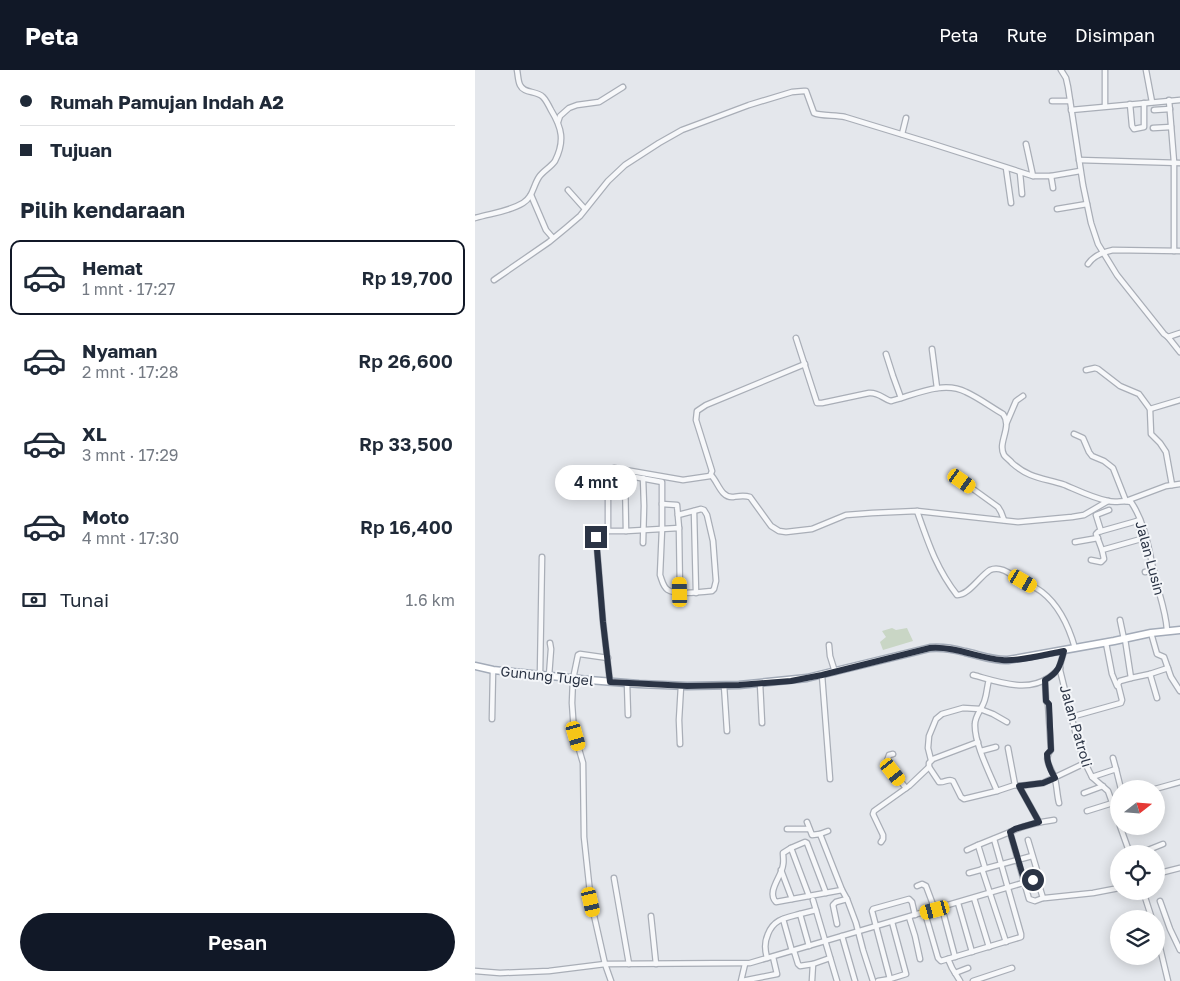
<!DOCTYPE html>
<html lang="id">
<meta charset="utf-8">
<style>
:root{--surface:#fff;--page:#f2f2f3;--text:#1f2937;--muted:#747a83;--line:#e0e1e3;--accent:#111827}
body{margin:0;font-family:"Golos Text",sans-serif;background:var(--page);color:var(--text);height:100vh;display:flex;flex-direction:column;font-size:19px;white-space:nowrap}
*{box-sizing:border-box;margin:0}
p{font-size:16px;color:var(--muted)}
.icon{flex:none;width:28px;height:28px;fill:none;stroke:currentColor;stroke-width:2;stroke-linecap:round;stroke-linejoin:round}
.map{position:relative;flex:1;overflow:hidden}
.panel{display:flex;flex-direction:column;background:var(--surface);width:475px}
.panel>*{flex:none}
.banner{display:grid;align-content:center;height:110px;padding:0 20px;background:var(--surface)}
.needle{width:32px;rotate:73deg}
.fabs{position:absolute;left:635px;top:710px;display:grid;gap:10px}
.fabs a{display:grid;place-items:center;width:55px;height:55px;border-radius:50%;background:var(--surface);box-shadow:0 2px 12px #0003;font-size:25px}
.end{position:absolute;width:22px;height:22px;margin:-11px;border:6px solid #2b3445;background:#fff;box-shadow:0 0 0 2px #fff}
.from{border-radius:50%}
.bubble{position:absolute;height:35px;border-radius:18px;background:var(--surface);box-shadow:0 2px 12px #0003;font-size:16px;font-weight:600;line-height:35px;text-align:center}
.car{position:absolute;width:15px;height:30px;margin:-15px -8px;border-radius:6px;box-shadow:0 0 4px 1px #0007;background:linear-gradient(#f5c518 24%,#345 0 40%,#f5c518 0 76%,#345 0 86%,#f5c518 0)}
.banner b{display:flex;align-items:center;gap:18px;height:48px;font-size:19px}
.banner b+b{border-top:1px solid var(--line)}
.banner i{width:12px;height:12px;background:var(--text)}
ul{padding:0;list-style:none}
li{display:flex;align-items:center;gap:15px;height:75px;margin:0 10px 8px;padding:0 10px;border:2px solid transparent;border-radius:10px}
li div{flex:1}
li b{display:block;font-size:19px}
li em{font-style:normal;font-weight:600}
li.selected{border-color:var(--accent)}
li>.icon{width:45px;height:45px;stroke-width:1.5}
h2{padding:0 20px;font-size:22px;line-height:60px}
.pay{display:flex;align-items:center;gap:12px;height:55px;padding:0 20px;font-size:19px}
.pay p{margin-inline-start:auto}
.action{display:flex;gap:10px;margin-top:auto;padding:10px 20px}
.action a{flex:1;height:58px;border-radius:30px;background:var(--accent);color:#fff;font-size:20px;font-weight:600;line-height:58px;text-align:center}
header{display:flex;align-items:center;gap:30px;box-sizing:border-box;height:70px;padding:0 25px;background:var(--accent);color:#fff}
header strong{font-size:24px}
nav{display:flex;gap:28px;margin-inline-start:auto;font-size:18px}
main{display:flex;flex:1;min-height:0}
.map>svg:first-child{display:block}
</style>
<header>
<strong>Peta</strong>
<nav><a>Peta</a><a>Rute</a><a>Disimpan</a></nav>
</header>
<main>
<section class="panel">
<div class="banner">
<b><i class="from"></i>Rumah Pamujan Indah A2</b>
<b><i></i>Tujuan</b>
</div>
<h2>Pilih kendaraan</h2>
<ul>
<li class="selected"><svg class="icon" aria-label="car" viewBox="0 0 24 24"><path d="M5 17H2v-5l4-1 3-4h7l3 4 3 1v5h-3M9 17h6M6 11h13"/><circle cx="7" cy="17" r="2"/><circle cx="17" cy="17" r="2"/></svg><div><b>Hemat</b><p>1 mnt · 17:27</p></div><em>Rp 19,700</em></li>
<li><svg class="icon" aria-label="car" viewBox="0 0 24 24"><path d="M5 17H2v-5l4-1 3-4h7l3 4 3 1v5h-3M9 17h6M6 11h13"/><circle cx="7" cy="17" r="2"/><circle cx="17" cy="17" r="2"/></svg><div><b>Nyaman</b><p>2 mnt · 17:28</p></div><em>Rp 26,600</em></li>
<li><svg class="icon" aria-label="car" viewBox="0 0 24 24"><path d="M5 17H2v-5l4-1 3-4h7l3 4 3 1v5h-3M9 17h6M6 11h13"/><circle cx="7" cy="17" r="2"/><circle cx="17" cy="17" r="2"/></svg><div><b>XL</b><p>3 mnt · 17:29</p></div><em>Rp 33,500</em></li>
<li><svg class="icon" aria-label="car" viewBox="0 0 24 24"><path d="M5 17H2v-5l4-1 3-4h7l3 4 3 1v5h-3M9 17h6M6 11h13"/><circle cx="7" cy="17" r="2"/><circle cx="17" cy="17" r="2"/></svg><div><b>Moto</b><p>4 mnt · 17:30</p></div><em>Rp 16,400</em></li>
</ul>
<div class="pay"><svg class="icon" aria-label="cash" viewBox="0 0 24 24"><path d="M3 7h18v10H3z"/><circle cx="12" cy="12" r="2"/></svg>Tunai<p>1.6 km</p></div>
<div class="action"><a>Pesan</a></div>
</section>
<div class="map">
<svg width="705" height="911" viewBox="0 0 705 911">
<rect width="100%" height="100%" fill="#e4e7ec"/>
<path fill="#c9d6c5" d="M417 558 421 560 432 558 438 571 408 580 405 572 411 567 407 561Z"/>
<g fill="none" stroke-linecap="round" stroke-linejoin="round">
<g stroke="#a9aeb7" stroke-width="7">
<g id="street">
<path d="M586 0 591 8 593 17 608 115 616 153 623 174 642 205 689 264 693 267 705 263"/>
<path d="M671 0 677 32"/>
<path d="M694 30 699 92V181"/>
<path d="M577 31H595"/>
<path d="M655 34 657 56 659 59 669 57V33"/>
<path d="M630 36V0"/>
<path d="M596 40 705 30"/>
<path d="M679 40 695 39"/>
<path d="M83 52 85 46 94 38 102 35 124 32 148 17"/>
<path d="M678 58 696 57"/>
<path d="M427 64 431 48"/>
<path d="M551 74 558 106H576L605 101"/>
<path d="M604 90 705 93"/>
<path d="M531 98 536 133"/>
<path d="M545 103 547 124"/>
<path d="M576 106 578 118"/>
<path d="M93 120 110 139"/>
<path d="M56 125 71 160 78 168"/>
<path d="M582 139 612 134"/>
<path d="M0 148C17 143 33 142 48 133 58 127 58 116 64 107 68 101 76 97 80 91 90 71 87 58 76 40 74 36 71 30 68 27 61 20 49 24 45 15 43 11 43 5 42 0"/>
<path d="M613 194C619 185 628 182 638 180L705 181"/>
<path d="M19 210 74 172 91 158 105 146 133 111 150 95 184 73 207 60 274 35 317 22 329 21H331L339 43C345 46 361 45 370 47L455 73 558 106"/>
<path d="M693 267 705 282"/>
<path d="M321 268 342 333H347L394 323C404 322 408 329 416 331 439 325 468 310 491 322 504 328 516 337 528 344 538 357 522 372 529 385 531 388 535 390 537 393 555 409 569 408 590 415 604 421 618 428 633 431 641 433 649 430 656 432 671 454 674 482 680 507 684 524 691 542 692 560"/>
<path d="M457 279 462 318"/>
<path d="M411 284 418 306 426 328"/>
<path d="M611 300 620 298 623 299 645 316 664 324 675 339 676 364 685 373 691 382 697 415"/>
<path d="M675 339 705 330"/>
<path d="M532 352 541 331 548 326"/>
<path d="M599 364 608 368 614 382 617 386 629 391 638 398 651 431 691 416 705 414"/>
<path d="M133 402 187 412V459L185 505C187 510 188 517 193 520 200 525 228 522 237 521L239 519 241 511 238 471 232 445 229 440 226 439 203 445"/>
<path d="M150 405 151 461"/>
<path d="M236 405C243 412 246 428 258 427 265 426 269 425 275 427L296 456 304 461 311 462 337 459 371 445 397 443 442 441 543 452 597 447 609 445 633 431"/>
<path d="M487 411 523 437 526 442 529 450"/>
<path d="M187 434 202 435 204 458"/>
<path d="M219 441 221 523"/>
<path d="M442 441C453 472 461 498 482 525 493 526 505 506 515 500 524 496 533 502 540 507 549 512 559 516 567 522 585 536 594 557 600 578"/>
<path d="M133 461V404L134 400 139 398 208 410 235 406 237 401 221 350 222 341 231 335 330 294"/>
<path d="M626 461 621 445 634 440"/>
<path d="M600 472 623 468"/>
<path d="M168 473 169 436 168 408"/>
<path d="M627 480 621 464 623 462 662 451"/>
<path d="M616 490 626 492 629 489 627 480 666 469 667 467 662 451 665 450"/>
<path d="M670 502 679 500"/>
<path d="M645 550 649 569"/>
<path d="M676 563 682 584 689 587 696 607 705 621"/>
<path d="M650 569 656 608 675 604 682 628"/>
<path d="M631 573 637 604 642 616"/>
<path d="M354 575 355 586 360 602"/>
<path d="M589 581 585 595V600L601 665 610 693 617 707 633 721 644 752"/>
<path d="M133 588 105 584 103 585 98 609 97 633 99 662 108 693 109 767 116 832 130 894 136 911"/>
<path d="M675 604 693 598"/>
<path d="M65 605 67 487"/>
<path d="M347 605 355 709"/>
<path d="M498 605C521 611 551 623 573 608 578 605 581 601 585 598"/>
<path d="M74 606 76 579 75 573"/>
<path d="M514 610C512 616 512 623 510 629 508 638 500 645 500 654 499 673 515 704 522 721L540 715 544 716 568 713 610 693"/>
<path d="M570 610 571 631 573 634 576 680C567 689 577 699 580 709 582 717 582 725 584 733"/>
<path d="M135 612 128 552 121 467 122 463 127 461H151L204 458 205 522"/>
<path d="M152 613 153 645"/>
<path d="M285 613 287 653"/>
<path d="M249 615 252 661"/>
<path d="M596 647 646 633 647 630 643 614 645 611 656 608"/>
<path d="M17 649 18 600"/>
<path d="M205 674 204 650 206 616"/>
<path d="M533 678 540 715"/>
<path d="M506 681 521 677"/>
<path d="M418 684 414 685 412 691 418 702 431 718"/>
<path d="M638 688 641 699"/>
<path d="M456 690 453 678 454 666 461 649 467 644 488 638 505 639 518 644 532 652"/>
<path d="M454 697 464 712C469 713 474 708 478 711L486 727 489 729 522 721"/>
<path d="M617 707 641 699 646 719"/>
<path d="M544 716 564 752"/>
<path d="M680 719 705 712"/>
<path d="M609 723 628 716"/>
<path d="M612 741 644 731"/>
<path d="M332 752 337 765 345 764 367 820 372 829 381 853 388 880 398 911"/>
<path d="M645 756 655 784"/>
<path d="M312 759H334"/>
<path d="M535 762C549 755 564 752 579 750"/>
<path d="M345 764 353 761"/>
<path d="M553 770 564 807 563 812"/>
<path d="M406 772 408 769V765L398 744 399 741 434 716 454 697V693L458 689 503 672"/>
<path d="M316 778 308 783C308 786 309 791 308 795 307 806 291 822 301 832L367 820"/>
<path d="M492 780 503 775"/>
<path d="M663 784 688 774"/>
<path d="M510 798 503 775 535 762 554 829 560 831 568 828"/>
<path d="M507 799 531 872"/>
<path d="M306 800 317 829"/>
<path d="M494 803 557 786"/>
<path d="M681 804 705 798"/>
<path d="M139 808 154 894"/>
<path d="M442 816 447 814 451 816 460 840"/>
<path d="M668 821 677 849"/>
<path d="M334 826 316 778 330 772 332 773 351 823"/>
<path d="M499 828 514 877"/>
<path d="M338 830 362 911"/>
<path d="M685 831 695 859 705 880"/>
<path d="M483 833 497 882"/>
<path d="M467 838 480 887"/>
<path d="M450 843 463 888 466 891 546 867V864L519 769"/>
<path d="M176 846 181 894"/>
<path d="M434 847 440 866 445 889"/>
<path d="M308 849 317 881"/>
<path d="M362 854 358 835 361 832 372 829"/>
<path d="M681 861 693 911"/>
<path d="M367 866 380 911"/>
<path d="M334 876 325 844 341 840"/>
<path d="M319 881 323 894 325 896 338 894 337 911"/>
<path d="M292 888C290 880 289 873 293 864 299 849 310 848 325 844"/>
<path d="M473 889 477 898 485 911"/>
<path d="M338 894 355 888"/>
<path d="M0 901 25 903 74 901 130 894 275 893 558 810H561L563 812 568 828H570L618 823 644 818"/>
<path d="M480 903 493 898"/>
<path d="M415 909 397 841 398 839 434 829 437 832 440 845"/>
<path d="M266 911 270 894"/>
<path d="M267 911 302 904 298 887"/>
<path d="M403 911 415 909 431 904 417 852"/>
<path d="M498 911 537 898"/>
</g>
</g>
<g stroke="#a3abb8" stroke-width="9">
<path id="primary" d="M0 596 18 600 114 610 164 614 212 616 264 615 332 608 455 578C466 577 479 579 490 582 504 585 519 591 533 590L639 571 676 563 705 560"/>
</g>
<use href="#street" stroke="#f7f8fa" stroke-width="4.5"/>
<use href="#primary" stroke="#fff" stroke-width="6"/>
</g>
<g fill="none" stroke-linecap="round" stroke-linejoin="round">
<path stroke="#2b3445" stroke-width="6" d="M121 467 128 552 135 612 212 616 264 615 316 611 347 605 455 578C480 576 503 588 527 590 544 592 572 584 589 581 585 596 584 602 570 610L571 631 574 634 576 680 572 684C572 693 575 700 580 708L568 713 544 716 564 752 540 759 535 762 550 813 558 810"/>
</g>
<g text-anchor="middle" stroke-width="4" stroke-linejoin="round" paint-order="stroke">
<g font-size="14" fill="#2b3445" stroke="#f4f6f9">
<text transform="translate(675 488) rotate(75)" y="5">Jalan Lusin</text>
<text transform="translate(72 606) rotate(6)" y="5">Gunung Tugel</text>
<text transform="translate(601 656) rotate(74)" y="5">Jalan Patroli</text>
</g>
</g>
</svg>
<div class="fabs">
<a><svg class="needle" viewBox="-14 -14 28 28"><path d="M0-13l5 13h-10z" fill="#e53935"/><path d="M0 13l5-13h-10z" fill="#747a83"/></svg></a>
<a><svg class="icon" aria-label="locate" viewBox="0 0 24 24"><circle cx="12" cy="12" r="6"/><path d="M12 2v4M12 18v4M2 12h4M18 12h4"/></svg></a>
<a><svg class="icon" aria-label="layers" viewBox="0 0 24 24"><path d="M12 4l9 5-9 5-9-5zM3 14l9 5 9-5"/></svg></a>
</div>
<i class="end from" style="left:558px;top:810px"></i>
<i class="end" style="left:121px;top:467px"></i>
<div class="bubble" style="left:80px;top:395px;width:82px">4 mnt</div>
<i class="car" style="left:487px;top:411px;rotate:125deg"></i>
<i class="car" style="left:548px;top:511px;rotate:120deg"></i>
<i class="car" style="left:205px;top:522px;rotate:359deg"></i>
<i class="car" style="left:101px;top:666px;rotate:164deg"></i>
<i class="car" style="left:418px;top:702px;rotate:142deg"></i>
<i class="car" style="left:116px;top:832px;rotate:167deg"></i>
<i class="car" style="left:460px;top:840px;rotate:255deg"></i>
</div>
</main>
